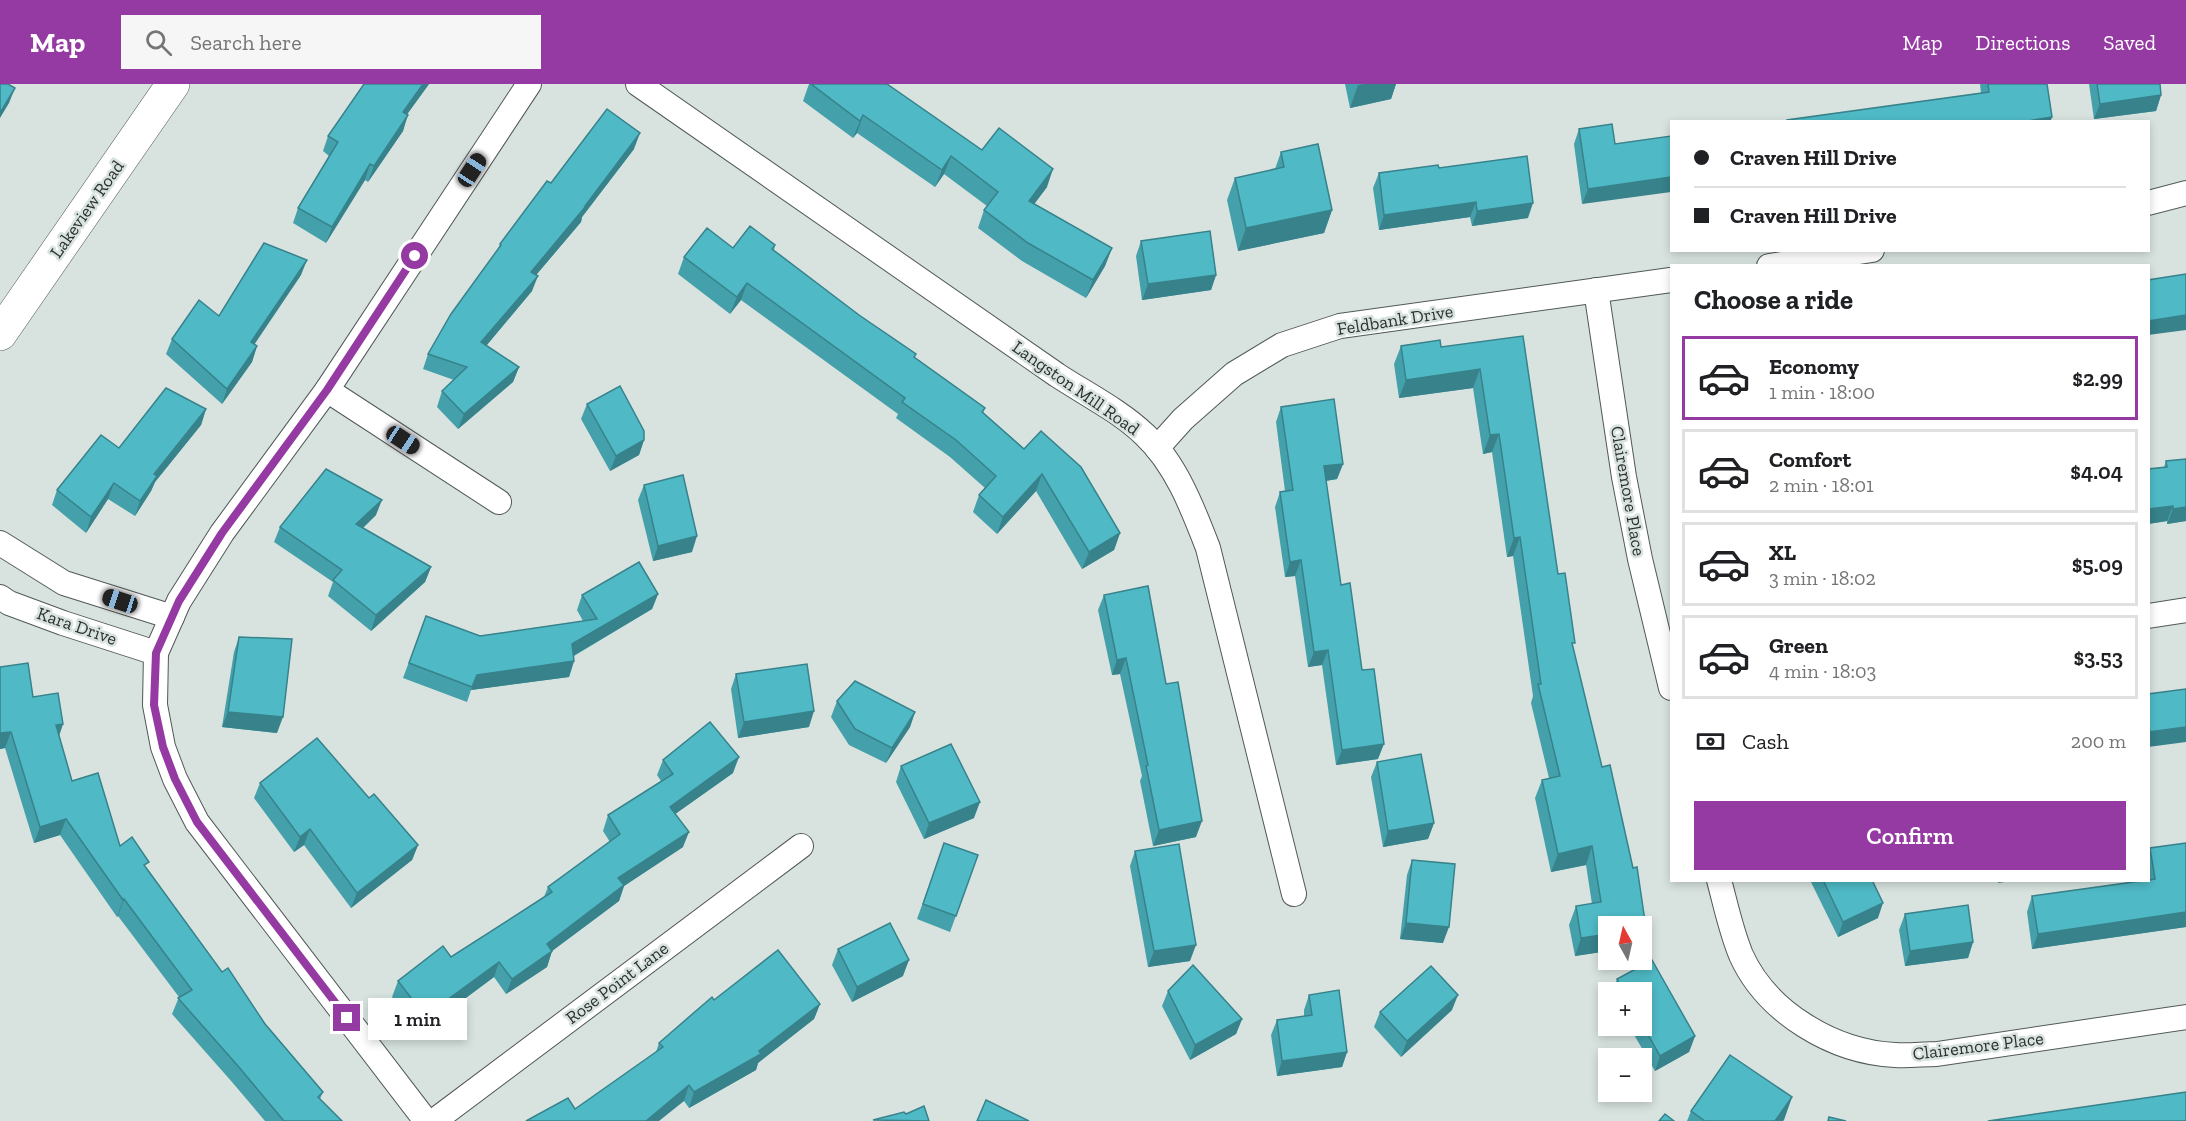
<!DOCTYPE html>
<meta charset="utf-8">
<style>
:root{--surface:#fff;--page:#f6f6f6;--text:#202124;--muted:#757577;--line:#e0e0e0;--accent:#9539a3}
body{margin:0;font-family:"Zilla Slab",serif;background:var(--page);color:var(--text);height:100vh;display:flex;flex-direction:column;font-size:22px;white-space:nowrap}
*{box-sizing:border-box;margin:0}
p{font-size:20px;color:var(--muted)}
.icon{flex:none;width:33px;height:33px;fill:none;stroke:currentColor;stroke-width:2;stroke-linecap:round;stroke-linejoin:round}
.map{position:relative;flex:1;overflow:hidden}
.sheet{position:absolute;left:1670px;top:180px;width:480px;height:618px;display:flex;flex-direction:column;background:var(--surface);border-radius:0px;box-shadow:0 3px 9px #0003}
.sheet>*{flex:none}
.guide{position:absolute;left:1670px;top:36px;width:480px;height:132px;border-radius:0px;box-shadow:0 3px 9px #0003;display:grid;align-content:center;height:132px;padding:0 24px;background:var(--surface)}
.needle{width:39px;rotate:352deg}
.buttons{position:absolute;left:1598px;top:832px;display:grid;gap:12px}
.buttons a{display:grid;place-items:center;width:54px;height:54px;border-radius:0px;background:var(--surface);box-shadow:0 3px 9px #0003;font-size:30px}
.end{position:absolute;width:27px;height:27px;margin:-14px;border:8px solid #9539a3;background:#fff;box-shadow:0 0 0 3px #fff}
.from{border-radius:50%}
.bubble{position:absolute;height:42px;border-radius:0px;background:var(--surface);box-shadow:0 3px 9px #0003;font-size:20px;font-weight:600;line-height:42px;text-align:center}
.car{position:absolute;width:18px;height:36px;margin:-18px -9px;border-radius:8px;box-shadow:0 0 4px 2px #0007;background:linear-gradient(#222 24%,#8ab4d8 0 40%,#222 0 76%,#8ab4d8 0 86%,#222 0)}
.guide b{display:flex;align-items:center;gap:21px;height:57px;font-size:22px}
.guide b+b{border-top:2px solid var(--line)}
.guide i{width:15px;height:15px;background:var(--text)}
ul{padding:0;list-style:none}
li{display:flex;align-items:center;gap:18px;height:84px;margin:0 12px 9px;padding:0 12px;border:3px solid var(--line);border-radius:0px}
li div{flex:1}
li b{display:block;font-size:22px}
li em{font-style:normal;font-weight:600}
li.selected{border-color:var(--accent)}
li>.icon{width:54px;height:54px;stroke-width:1.5}
h2{padding:0 24px;font-size:27px;line-height:72px}
.pay{display:flex;align-items:center;gap:15px;height:66px;padding:0 24px;font-size:22px}
.pay p{margin-inline-start:auto}
.button{display:flex;gap:12px;margin-top:auto;padding:12px 24px}
.button a{flex:1;height:69px;border-radius:0px;background:var(--accent);color:#fff;font-size:24px;font-weight:600;line-height:69px;text-align:center}
header{display:flex;align-items:center;gap:36px;box-sizing:border-box;height:84px;padding:0 30px;background:var(--accent);color:#fff}
header strong{font-size:28px}
nav{display:flex;gap:33px;margin-inline-start:auto;font-size:21px}
.search{width:420px;height:54px;background:var(--page);display:flex;align-items:center;gap:15px;box-sizing:border-box;padding:0 21px;border-radius:0px;color:var(--muted);font-size:22px}
.map>svg:first-child{display:block}
</style>
<header>
<strong>Map</strong>
<div class="search"><svg class="icon" aria-label="search" viewBox="0 0 24 24"><circle cx="10" cy="10" r="6"/><path d="M15 15l6 6"/></svg>Search here</div>
<nav><a>Map</a><a>Directions</a><a>Saved</a></nav>
</header>
<div class="map">
<svg width="2186" height="1037" viewBox="0 0 2186 1037">
<rect width="100%" height="100%" fill="#d8e3df"/>
<g fill="none" stroke-linecap="round" stroke-linejoin="round">
<g stroke="#515957" stroke-width="26">
<g id="minor">
<path d="M638 0 1057 291C1086 310 1120 327 1145 351 1176 380 1193 425 1208 464L1294 810"/>
<path d="M2148 119 2186 109"/>
<path d="M1769 182 1872 166"/>
<path d="M1596 206 1624 393 1640 475 1671 604"/>
<path d="M327 306 499 418"/>
<path d="M1157 364 1183 335 1234 290 1282 261 1340 242 1671 196"/>
<path d="M0 459 64 499 172 533"/>
<path d="M0 513 9 519 63 539 156 569"/>
<path d="M2148 532 2186 526"/>
<path d="M1719 796C1726 822 1731 847 1741 871 1767 929 1834 968 1895 971 1909 972 1923 970 1937 970L2186 933"/>
<path d="M426 1037 197 738 175 695 163 663 155 621 156 569 179 517 222 449 327 306 529 0"/>
<path d="M434 1037 801 762"/>
</g>
</g>
<g stroke="#515957" stroke-width="34">
<path id="secondary" d="M0 250 173 0"/>
</g>
<use href="#minor" stroke="#fff" stroke-width="24"/>
<use href="#secondary" stroke="#fff" stroke-width="33"/>
</g>
<g fill="#44a0aa">
<path d="M364 0H429L407 30 403 47 368 98 365 96 326 159 293 139 298 124 329 72 323 67 328 52Z"/>
<path d="M809 0H889L888 1 982 66 1047 103 1034 120 1112 164 1105 182 1086 214 1022 177 978 144 984 126 987 122 944 90 935 103 857 49 853 54 803 17Z"/>
<path d="M1345 0H1396L1391 15 1350 24Z"/>
<path d="M1980 0H2047L2052 33 2050 38H1786L1787 36 1981 9Z"/>
<path d="M2089 0H2160L2161 11 2156 27 2094 35Z"/>
<path d="M1579 45 1615 60 1582 120 1574 60Z"/>
<path d="M634 65 582 133 581 138 536 191 532 207 486 262 519 283 513 298 458 345 437 323 442 307 454 296 423 285 428 270 498 166 500 160 551 99Z"/>
<path d="M1281 68 1332 126 1324 149 1238 167 1227 116 1235 94 1275 85Z"/>
<path d="M1439 84 1528 134 1472 142 1470 133 1379 146 1373 104 1379 89Z"/>
<path d="M1141 157 1216 191 1211 206 1142 216 1136 172Z"/>
<path d="M775 161 774 166 859 231 916 270 914 274 985 324 983 328 1120 449 1114 466 1082 485 1036 407 997 450 973 428 979 411 985 404 950 373 896 334 898 330 741 216 730 230 678 190 684 173 733 164Z"/>
<path d="M301 191 254 260 257 262 252 278 222 320 166 270 172 255Z"/>
<path d="M1523 252 1558 490 1573 563 1602 683 1633 784 1646 844 1641 858V843H1608V867L1575 872 1569 841 1576 822 1592 820 1586 781 1551 788 1535 714 1542 696 1549 694 1531 619 1533 612 1513 472 1507 473 1492 368 1483 370 1473 304 1399 314 1394 280 1401 262 1441 263Z"/>
<path d="M587 320 644 356 639 371 610 387 581 335Z"/>
<path d="M1281 323 1343 380 1337 395 1326 397 1341 501 1362 586 1378 675 1336 681 1322 581 1308 583 1295 492 1285 493 1275 423 1280 408 1285 407 1276 338Z"/>
<path d="M206 325 201 341 155 398 151 407 135 432 108 415 86 449 52 421 57 406 119 364Z"/>
<path d="M2186 375V437L2167 440V437L2148 440V385L2164 383 2166 377Z"/>
<path d="M644 401 692 468 653 477 638 416Z"/>
<path d="M376 431 363 444 431 483 425 498 371 547 328 512 333 498 274 458 280 443Z"/>
<path d="M658 510 652 525 574 572V577L569 593 471 606 467 618 403 594 426 532 480 552 583 537 577 526 582 511Z"/>
<path d="M1104 511 1166 600 1196 753 1153 762 1140 697 1142 692 1120 590 1112 591 1098 526Z"/>
<path d="M239 553 277 649 222 643 234 568Z"/>
<path d="M0 583 63 640 59 652 72 697 120 762 147 784 222 888 323 1008 320 1015 342 1037H265L232 998 172 930 179 913 118 832 117 833 60 751 34 759 5 664 0 665Z"/>
<path d="M736 590 809 643 738 654 731 605Z"/>
<path d="M837 617 915 628 910 643 886 679 849 661 831 633Z"/>
<path d="M663 676 733 689 675 730 683 763 624 802 619 817 552 867 547 883 506 910 494 893 420 948 392 913 398 897 451 873 544 813 548 803 610 758 603 747 608 731 661 697 657 691Z"/>
<path d="M1377 678 1434 739 1428 755 1383 763 1371 693Z"/>
<path d="M901 682 974 734 924 755 896 698Z"/>
<path d="M260 699 369 714 418 761 412 776 351 824 304 761 294 768 254 714Z"/>
<path d="M944 759 978 771 950 848 917 835Z"/>
<path d="M2150 764 2186 843 2032 865 2027 828 2032 812 2148 796V771Z"/>
<path d="M1135 767 1190 877 1148 883 1130 782Z"/>
<path d="M1412 776 1443 859 1400 855 1407 791Z"/>
<path d="M1810 796H1872L1878 834 1838 853Z"/>
<path d="M1905 830 1973 858 1968 874 1905 882 1899 846Z"/>
<path d="M838 865 903 892 852 918 832 881Z"/>
<path d="M1652 876 1695 952 1689 968 1655 987 1629 942H1641V909H1612L1617 895Z"/>
<path d="M1168 907 1242 935 1236 950 1190 976 1162 922Z"/>
<path d="M1309 911 1347 968 1342 983 1277 992 1271 951 1277 936 1304 932V926Z"/>
<path d="M714 916 820 920 814 935 758 979 756 986 689 1024 684 1017 575 1025 656 968 659 959Z"/>
<path d="M1452 926 1401 973 1374 943 1380 928Z"/>
<path d="M1792 1013 1783 1037H1687L1691 1027Z"/>
</g>
<g fill="#37828b">
<path d="M423 0H429L398 43 403 28Z"/>
<path d="M1365 0H1396L1391 15 1350 24 1358 1Z"/>
<path d="M15 4 9 19 0 34V29Z"/>
<path d="M2161 11 2156 27 2094 35 2100 20Z"/>
<path d="M408 31 403 47 368 98 374 82Z"/>
<path d="M863 31 857 49 853 54 860 37Z"/>
<path d="M2052 33 2050 38H2022Z"/>
<path d="M640 49 634 65 582 133 581 138 526 203 531 188 585 122Z"/>
<path d="M951 72 944 90 935 103 942 86Z"/>
<path d="M370 80 365 96 326 159 332 143Z"/>
<path d="M1053 85 1047 103 1023 135 1029 117Z"/>
<path d="M1671 93V108L1582 120 1588 105Z"/>
<path d="M1476 118 1470 133 1379 146 1384 131Z"/>
<path d="M1533 119 1528 134 1472 142 1477 127Z"/>
<path d="M1332 126 1324 149 1238 167 1246 144Z"/>
<path d="M1112 164 1105 182 1086 214 1093 196Z"/>
<path d="M307 176 301 191 246 273 251 258Z"/>
<path d="M1216 191 1211 206 1142 216 1148 200Z"/>
<path d="M538 192 532 207 476 274 481 258Z"/>
<path d="M747 199 741 216 730 230 737 213Z"/>
<path d="M2186 231V246L2148 251V237Z"/>
<path d="M257 262 252 278 222 320 227 305Z"/>
<path d="M519 283 513 298 458 345 464 330Z"/>
<path d="M1480 285 1473 304 1399 314 1406 296Z"/>
<path d="M206 325 201 341 155 398 151 407 135 432 140 417 154 390Z"/>
<path d="M1499 350 1492 368 1483 370 1490 351Z"/>
<path d="M644 356 639 371 610 387 616 372Z"/>
<path d="M1343 380 1337 395 1319 398 1324 382Z"/>
<path d="M1042 390 1036 407 997 450 1003 433Z"/>
<path d="M114 399 108 415 86 449 91 433Z"/>
<path d="M382 416 376 431 350 456 356 440Z"/>
<path d="M2173 422 2167 437 2148 440V425Z"/>
<path d="M2186 423V437L2167 440 2173 425Z"/>
<path d="M1120 449 1114 466 1082 485 1089 468Z"/>
<path d="M697 452 692 468 653 477 658 462Z"/>
<path d="M1520 453 1513 472 1507 473 1514 454Z"/>
<path d="M1301 476 1295 492 1285 493 1290 478Z"/>
<path d="M431 483 425 498 371 547 376 531Z"/>
<path d="M658 510 652 525 566 576 572 560Z"/>
<path d="M1328 566 1322 581 1308 583 1314 568Z"/>
<path d="M1126 574 1120 590 1112 591 1117 576Z"/>
<path d="M574 577 569 593 471 606 477 591Z"/>
<path d="M814 627 809 643 738 654 744 638Z"/>
<path d="M228 628 283 633 277 649 222 643Z"/>
<path d="M915 628 910 643 886 679 892 664Z"/>
<path d="M63 640 57 657 56 641Z"/>
<path d="M2186 643V658L2148 663V648Z"/>
<path d="M11 648 5 664 0 665V649Z"/>
<path d="M1384 660 1378 675 1336 681 1342 666Z"/>
<path d="M739 673 733 689 664 738 670 723Z"/>
<path d="M980 718 974 734 924 755 929 739Z"/>
<path d="M66 735 60 751 34 759 40 743Z"/>
<path d="M1202 737 1196 753 1153 762 1159 746Z"/>
<path d="M1434 739 1428 755 1383 763 1388 747Z"/>
<path d="M310 745 304 761 294 768 300 753Z"/>
<path d="M689 748 683 763 624 802 619 817 548 870 552 867 547 883 506 910 512 895 547 860 618 794Z"/>
<path d="M418 761 412 776 351 824 357 809Z"/>
<path d="M1592 762 1586 781 1551 788 1558 770Z"/>
<path d="M1999 796H2018L1998 799Z"/>
<path d="M124 815 118 832 117 833 123 816Z"/>
<path d="M1883 819 1878 834 1838 853 1843 838Z"/>
<path d="M2186 828V843L2032 865 2038 850Z"/>
<path d="M1406 839 1449 843 1443 859 1400 855Z"/>
<path d="M1641 844H1646L1641 858Z"/>
<path d="M1608 850V867L1575 872 1581 854Z"/>
<path d="M1973 858 1968 874 1905 882 1910 867Z"/>
<path d="M1196 861 1190 877 1148 883 1154 867Z"/>
<path d="M909 876 903 892 852 918 857 903Z"/>
<path d="M499 878 494 893 420 948 425 932Z"/>
<path d="M1458 911 1452 926 1401 973 1407 957Z"/>
<path d="M820 920 814 935 758 979 756 986 689 1024 694 1008 759 967Z"/>
<path d="M1242 935 1236 950 1190 976 1195 961Z"/>
<path d="M1695 952 1689 968 1655 987 1660 972Z"/>
<path d="M1347 968 1342 983 1277 992 1282 977Z"/>
<path d="M689 1001 684 1017 659 1037H646Z"/>
<path d="M1792 1013 1784 1036 1783 1037H1775Z"/>
</g>
<g fill="#4fbac6" stroke="#37828b" stroke-width="1.5">
<path d="M0 0H8L15 4 0 29Z"/>
<path d="M364 0H423L403 28 408 31 374 82 370 80 332 143 298 124 338 58 328 52Z"/>
<path d="M811 0H887L982 66 999 44 1053 85 1029 117 1112 164 1093 196 1028 159 984 126 998 108 951 72 942 86 863 31 860 37Z"/>
<path d="M1988 0H2047L2052 33 2022 38H1787V36L1989 8Z"/>
<path d="M2097 0H2160L2161 11 2100 20Z"/>
<path d="M607 25 640 49 585 122H586L531 188 538 192 481 258 519 283 464 330 442 307 467 283 428 270 451 230 501 161 500 160 547 97 551 99Z"/>
<path d="M1612 40 1615 60 1671 52V93L1588 105 1579 45Z"/>
<path d="M1318 60 1332 126 1246 144 1235 94 1284 83 1281 68Z"/>
<path d="M1527 72 1533 119 1477 127 1476 118 1384 131 1379 89 1438 81 1439 84Z"/>
<path d="M750 142 775 161 772 165 859 231 916 270 914 273 985 324 982 328 1024 365 1041 347 1081 383 1120 449 1089 468 1042 390 1003 433 979 411 996 392 956 356 902 318 905 314 747 199 737 213 684 173 707 144 733 164Z"/>
<path d="M1210 147 1216 191 1148 200 1141 157Z"/>
<path d="M264 159 307 176 251 258 257 262 227 305 172 255 199 216 219 232Z"/>
<path d="M2186 190V231L2148 237V196Z"/>
<path d="M1523 252 1558 490 1565 489 1575 559H1572L1602 683 1610 681 1633 784 1637 783 1646 844H1641V843H1608V850L1581 854 1576 822 1601 818 1592 762 1558 770 1542 696 1560 692 1538 600H1541L1520 453 1514 454 1499 350 1490 351 1480 285 1406 296 1401 262 1440 256 1441 263Z"/>
<path d="M620 302 644 347V356L616 372 587 320Z"/>
<path d="M166 304 206 325 154 390 157 392 140 417 114 399 91 433 57 406 101 351 119 364Z"/>
<path d="M1334 315 1343 380 1324 382 1341 501 1350 499 1362 586 1374 585 1384 660 1342 666 1328 566 1314 568 1301 476 1290 478 1280 408 1293 406 1281 323Z"/>
<path d="M2186 375V423L2173 425V422L2148 425V385L2167 383 2166 377Z"/>
<path d="M326 385 382 416 356 440 431 483 376 531 333 496 342 486 280 443Z"/>
<path d="M683 391 697 452 658 462 644 401Z"/>
<path d="M639 478 658 510 572 560 574 577 477 591 472 603 409 579 426 532 480 552 597 535 582 511Z"/>
<path d="M1148 502 1166 600 1178 598 1202 737 1159 746 1146 682 1148 681 1126 574 1117 576 1104 511Z"/>
<path d="M239 553 292 555 283 633 228 628Z"/>
<path d="M28 579 33 613 58 609 63 640 56 641 72 697 98 689 120 762 132 753 149 778 144 781 222 888 228 884 265 940 323 1008 318 1013 342 1037H284L238 982 178 914 192 906 124 815 123 816 66 735 40 743 11 648 0 649V583Z"/>
<path d="M807 580 814 627 744 638 736 590Z"/>
<path d="M855 597 915 628 892 664 855 645 837 617Z"/>
<path d="M2186 605V643L2148 648V610Z"/>
<path d="M710 638 739 673 670 723 689 748 618 794 624 801 547 860 552 867 512 895 499 878 425 932 398 897 443 862 451 873 552 808 548 803 620 750 608 731 673 690 663 676Z"/>
<path d="M317 654 369 714 374 710 418 761 357 809 310 745 300 753 260 699Z"/>
<path d="M951 660 980 718 929 739 901 682Z"/>
<path d="M1421 670 1434 739 1388 747 1377 678Z"/>
<path d="M944 759 978 771 956 832 923 820Z"/>
<path d="M2186 759V828L2038 850 2032 812 2155 795 2150 764Z"/>
<path d="M1179 760 1196 861 1154 867 1135 767Z"/>
<path d="M1412 776 1455 780 1449 843 1406 839Z"/>
<path d="M1823 796H1872L1883 819 1843 838Z"/>
<path d="M1968 821 1973 858 1910 867 1905 830Z"/>
<path d="M890 839 909 876 857 903 838 865Z"/>
<path d="M778 866 820 920 759 967 761 970 694 1008 689 1001 646 1037H526L568 1014 575 1025 663 963 659 959 712 913 714 916Z"/>
<path d="M1652 876 1695 952 1660 972 1641 938V909H1625L1617 895Z"/>
<path d="M1193 881 1242 935 1195 961 1168 907Z"/>
<path d="M1431 882 1458 911 1407 957 1380 928Z"/>
<path d="M1339 906 1347 968 1282 977 1277 936 1312 931 1309 911Z"/>
<path d="M1730 971 1792 1013 1775 1037H1705L1691 1027Z"/>
<path d="M2186 1008V1037H1988Z"/>
<path d="M986 1016 1029 1037H977Z"/>
<path d="M924 1022 929 1037 873 1036 904 1028 906 1030Z"/>
<path d="M1665 1030 1674 1037H1659Z"/>
<path d="M1829 1033 1846 1037H1828Z"/>
</g>
<g fill="none" stroke-linecap="round" stroke-linejoin="round">
<path stroke="#9539a3" stroke-width="8" d="M347 934 197 738 175 695 163 663 154 621 156 569 179 517 222 449 327 306 415 172"/>
</g>
<g text-anchor="middle" stroke-width="5" stroke-linejoin="round" paint-order="stroke">
<g font-size="18" fill="#2c302f" stroke="#d8e3df">
<text transform="translate(87 125) rotate(-55)" y="6">Lakeview Road</text>
<text transform="translate(1395 236) rotate(-9)" y="6">Feldbank Drive</text>
<text transform="translate(1076 304) rotate(35)" y="6">Langston Mill Road</text>
<text transform="translate(1628 407) rotate(80)" y="6">Clairemore Place</text>
<text transform="translate(77 542) rotate(19)" y="6">Kara Drive</text>
<text transform="translate(617 899) rotate(-37)" y="6">Rose Point Lane</text>
<text transform="translate(1978 962) rotate(-7)" y="6">Clairemore Place</text>
</g>
</g>
</svg>
<div class="buttons">
<a><svg class="needle" viewBox="-14 -14 28 28"><path d="M0-13l5 13h-10z" fill="#e53935"/><path d="M0 13l5-13h-10z" fill="#757577"/></svg></a>
<a>+</a>
<a>−</a>
</div>
<i class="end from" style="left:415px;top:172px"></i>
<i class="end" style="left:347px;top:934px"></i>
<div class="bubble" style="left:368px;top:914px;width:99px">1 min</div>
<i class="car" style="left:472px;top:86px;rotate:33deg"></i>
<i class="car" style="left:403px;top:356px;rotate:123deg"></i>
<i class="car" style="left:120px;top:517px;rotate:288deg"></i>
<div class="guide">
<b><i class="from"></i>Craven Hill Drive</b>
<b><i></i>Craven Hill Drive</b>
</div>
<section class="sheet">
<h2>Choose a ride</h2>
<ul>
<li class="selected"><svg class="icon" aria-label="car" viewBox="0 0 24 24"><path d="M5 17H2v-5l4-1 3-4h7l3 4 3 1v5h-3M9 17h6M6 11h13"/><circle cx="7" cy="17" r="2"/><circle cx="17" cy="17" r="2"/></svg><div><b>Economy</b><p>1 min · 18:00</p></div><em>$2.99</em></li>
<li><svg class="icon" aria-label="car" viewBox="0 0 24 24"><path d="M5 17H2v-5l4-1 3-4h7l3 4 3 1v5h-3M9 17h6M6 11h13"/><circle cx="7" cy="17" r="2"/><circle cx="17" cy="17" r="2"/></svg><div><b>Comfort</b><p>2 min · 18:01</p></div><em>$4.04</em></li>
<li><svg class="icon" aria-label="car" viewBox="0 0 24 24"><path d="M5 17H2v-5l4-1 3-4h7l3 4 3 1v5h-3M9 17h6M6 11h13"/><circle cx="7" cy="17" r="2"/><circle cx="17" cy="17" r="2"/></svg><div><b>XL</b><p>3 min · 18:02</p></div><em>$5.09</em></li>
<li><svg class="icon" aria-label="car" viewBox="0 0 24 24"><path d="M5 17H2v-5l4-1 3-4h7l3 4 3 1v5h-3M9 17h6M6 11h13"/><circle cx="7" cy="17" r="2"/><circle cx="17" cy="17" r="2"/></svg><div><b>Green</b><p>4 min · 18:03</p></div><em>$3.53</em></li>
</ul>
<div class="pay"><svg class="icon" aria-label="cash" viewBox="0 0 24 24"><path d="M3 7h18v10H3z"/><circle cx="12" cy="12" r="2"/></svg>Cash<p>200 m</p></div>
<div class="button"><a>Confirm</a></div>
</section>
</div>
